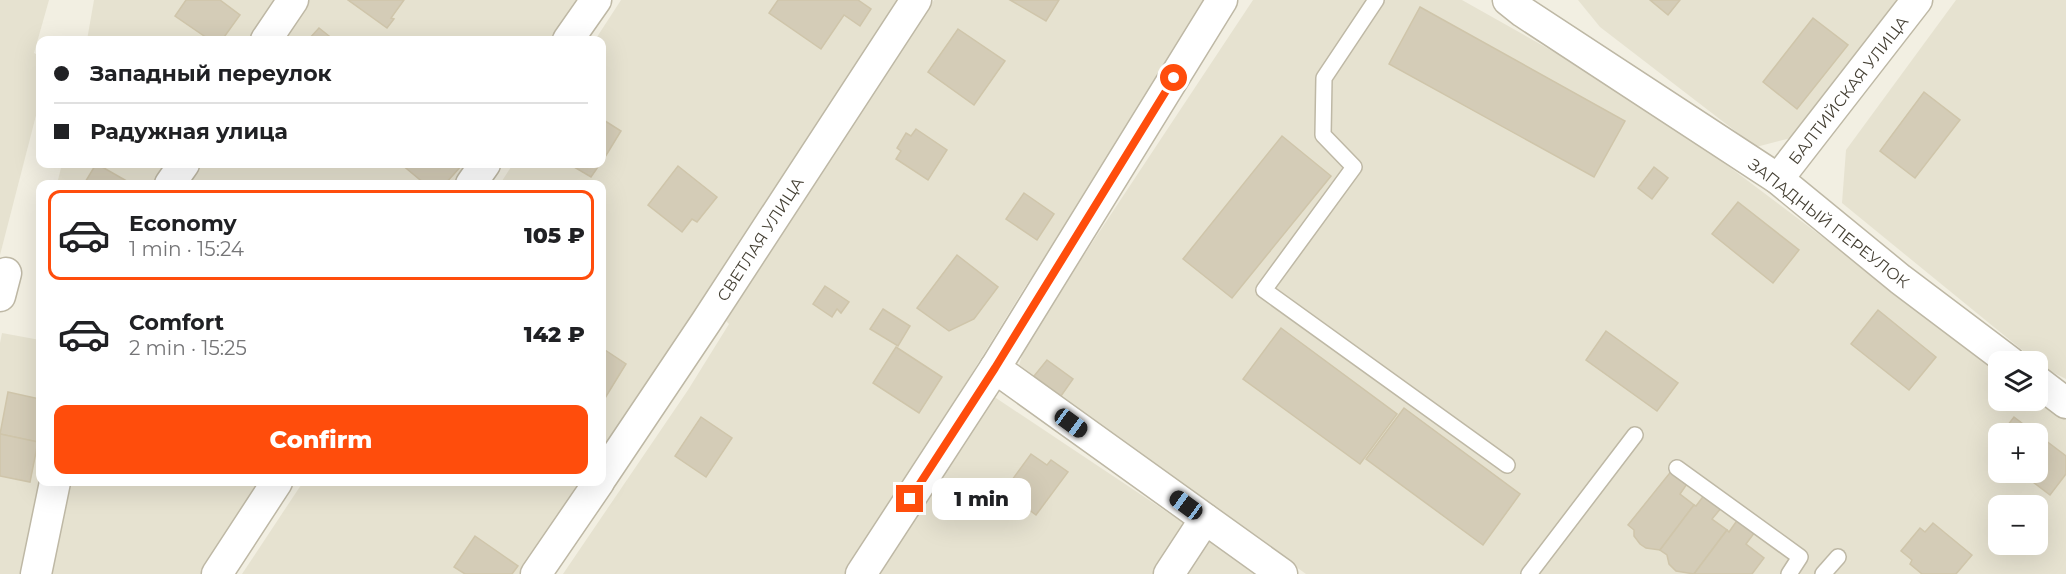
<!DOCTYPE html>
<meta charset="utf-8">
<style>
:root{--surface:#fff;--page:#f6f6f6;--text:#202124;--muted:#757577;--line:#e0e0e0;--accent:#ff4d0c}
body{margin:0;font-family:Montserrat,sans-serif;background:var(--page);color:var(--text);height:100vh;display:flex;flex-direction:column;font-size:22px;white-space:nowrap}
*{box-sizing:border-box;margin:0}
p{font-size:20px;color:var(--muted)}
.icon{flex:none;width:33px;height:33px;fill:none;stroke:currentColor;stroke-width:2;stroke-linecap:round;stroke-linejoin:round}
.map{position:relative;flex:1;overflow:hidden}
.sheet{position:absolute;left:36px;top:180px;width:570px;height:306px;display:flex;flex-direction:column;background:var(--surface);border-radius:12px;box-shadow:0 6px 24px #0002}
.sheet>*{flex:none}
.hud{position:absolute;left:36px;top:36px;width:570px;height:132px;border-radius:12px;box-shadow:0 6px 24px #0002;display:grid;align-content:center;height:132px;padding:0 18px;background:var(--surface)}
.fabs{position:absolute;left:1988px;top:351px;display:grid;gap:12px}
.fabs a{display:grid;place-items:center;width:60px;height:60px;border-radius:12px;background:var(--surface);box-shadow:0 6px 24px #0002;font-size:30px}
.end{position:absolute;width:27px;height:27px;margin:-14px;border:8px solid #ff4d0c;background:#fff;box-shadow:0 0 0 3px #fff}
.from{border-radius:50%}
.bubble{position:absolute;height:42px;border-radius:12px;background:var(--surface);box-shadow:0 6px 24px #0002;font-size:20px;font-weight:800;line-height:42px;text-align:center}
.car{position:absolute;width:18px;height:36px;margin:-18px -9px;border-radius:8px;box-shadow:0 0 4px 2px #0007;background:linear-gradient(#222 24%,#8ab4d8 0 40%,#222 0 76%,#8ab4d8 0 86%,#222 0)}
.hud b{display:flex;align-items:center;gap:21px;height:57px;font-size:22px}
.hud b+b{border-top:2px solid var(--line)}
.hud i{width:15px;height:15px;background:var(--text)}
ul{padding:10px 0 0;list-style:none}
li{display:flex;align-items:center;gap:18px;height:90px;margin:0 12px 9px;padding:0 6px;border:3px solid transparent;border-radius:12px}
li div{flex:1}
li b{display:block;font-size:22px}
li em{font-style:normal;font-weight:800}
li.active{border-color:var(--accent)}
li>.icon{width:54px;height:54px;stroke-width:1.5}
.primary-button{display:flex;gap:12px;margin-top:auto;padding:12px 18px}
.primary-button a{flex:1;height:69px;border-radius:12px;background:var(--accent);color:#fff;font-size:24px;font-weight:800;line-height:69px;text-align:center}
.map>svg:first-child{display:block}
</style>
<div class="map">
<svg width="2066" height="574" viewBox="0 0 2066 574">
<rect width="100%" height="100%" fill="#f2efe2"/>
<g fill="#e6e2d0" fill-rule="evenodd">
<path d="M0 0H49L34 53 40 56V100L0 255Z"/>
<path d="M94 0H279L253 40H87Z"/>
<path d="M306 0H587L560 40H279Z"/>
<path d="M621 0H902L602 457V184H500L513 164H602V40H595Z"/>
<path d="M934 0H1209L1076 213 1023 290 924 451 845 574H563L688 390 729 324 726 321Z"/>
<path d="M1253 0H1462L1643 102 1998 369V400H2037V398L2066 420V574H1306L1128 447 1019 366 1025 344ZM1998 434H2037V472H1998ZM1998 506H2037V544H1998Z"/>
<path d="M1578 0H1901L1795 137 1756 147 1600 27Z"/>
<path d="M1956 0H2066V379L2044 368 1842 203 1846 150Z"/>
<path d="M62 164H173L159 184H57Z"/>
<path d="M197 164H480L466 184H183Z"/>
<path d="M2 333 40 340V482L24 574H0V343Z"/>
<path d="M993 396 1188 526 1156 574H873Z"/>
<path d="M69 482H272L212 574H51Z"/>
<path d="M303 482H585L525 574H242Z"/>
<path d="M1208 540 1255 574H1186Z"/>
</g>
<g fill="#d4ccb7" stroke="#cfc5aa" stroke-width="1.5">
<path d="M186 0H220L240 15 222 40H210L175 16Z"/>
<path d="M348 0H404L391 18 394 19 387 28Z"/>
<path d="M778 0H858L871 9 860 26 844 15 821 49 769 13Z"/>
<path d="M1010 0H1059L1046 21Z"/>
<path d="M1650 0H1680L1668 15Z"/>
<path d="M1420 7 1625 121 1594 177 1389 64Z"/>
<path d="M1813 18 1848 45 1797 109 1763 82Z"/>
<path d="M319 28 334 40H308Z"/>
<path d="M958 29 1005 61 974 105 928 72Z"/>
<path d="M1924 92 1960 120 1915 178 1880 151Z"/>
<path d="M602 119 621 131 602 162Z"/>
<path d="M916 129 947 150 928 180 896 159 901 151 897 148 906 133 911 136Z"/>
<path d="M1282 136 1331 176 1232 298 1183 259Z"/>
<path d="M96 164H97L132 184H84Z"/>
<path d="M401 164H463L445 184H425Z"/>
<path d="M569 164H600L591 177Z"/>
<path d="M678 166 717 197 697 222 692 219 682 232 648 205Z"/>
<path d="M1654 167 1668 178 1652 199 1638 188Z"/>
<path d="M1024 193 1054 214 1037 240 1006 219Z"/>
<path d="M1738 202 1799 250 1773 283 1712 234Z"/>
<path d="M957 255 998 287 974 319 949 331 917 308Z"/>
<path d="M825 286 849 302 841 313 837 309 832 317 813 304Z"/>
<path d="M883 309 910 326 898 346 870 329Z"/>
<path d="M1878 310 1936 357 1909 390 1851 344Z"/>
<path d="M1281 328 1397 414 1360 464 1243 379Z"/>
<path d="M1606 331 1678 383 1657 411 1586 360Z"/>
<path d="M896 347 942 377 919 413 873 383Z"/>
<path d="M602 348 626 364 602 403Z"/>
<path d="M1047 360 1073 379 1061 396 1034 376Z"/>
<path d="M8 392 40 399V427L38 442 0 434Z"/>
<path d="M1404 408 1520 494 1483 545 1366 459Z"/>
<path d="M701 417 732 438 706 477 675 456Z"/>
<path d="M2014 417 2036 434H2001Z"/>
<path d="M0 434 38 442 30 482 0 476Z"/>
<path d="M2037 434 2066 456V474L2050 495 2020 472H2037Z"/>
<path d="M1031 454 1047 465 1051 460 1068 472 1036 515 1004 491Z"/>
<path d="M1673 469 1689 481 1680 494 1694 505 1660 550 1646 548 1640 544 1634 536V530L1628 525Z"/>
<path d="M1705 494 1722 507 1712 519 1727 530 1694 574 1676 571 1669 564 1667 555 1660 550 1694 505 1696 506Z"/>
<path d="M1738 519 1755 532 1746 544 1764 558 1752 574H1694L1727 530 1729 532Z"/>
<path d="M1933 523 1972 555 1956 574H1922L1910 564 1912 560 1901 551 1920 528 1925 532Z"/>
<path d="M475 536 518 566 512 574H465L454 567Z"/>
</g>
<g fill="none" stroke-linecap="round" stroke-linejoin="round">
<g stroke="#beb8a5" stroke-width="18">
<g id="service">
<path d="M1376 0 1324 78 1323 135 1354 167 1264 290 1507 465"/>
<path d="M1677 468 1800 557 1789 574"/>
<path d="M1529 574 1635 435"/>
<path d="M1823 574 1838 557"/>
</g>
</g>
<g stroke="#beb8a5" stroke-width="33">
<g id="minor">
<path d="M1222 0 995 368 1282 574"/>
<path d="M1508 0 1523 12 1778 179 1900 279 2010 362"/>
<path d="M266 40 293 0"/>
<path d="M568 40 596 0"/>
<path d="M1778 179 1917 0"/>
<path d="M170 184 184 164"/>
<path d="M471 184 485 164"/>
<path d="M0 296 6 273"/>
<path d="M2037 381 2066 403"/>
<path d="M602 477 706 322 916 0"/>
<path d="M36 574 55 482"/>
<path d="M217 574 277 482"/>
<path d="M536 574 599 482"/>
<path d="M861 574 995 368"/>
<path d="M1169 574 1205 519"/>
</g>
</g>
<use href="#service" stroke="#fff" stroke-width="15"/>
<use href="#minor" stroke="#fff" stroke-width="30"/>
</g>
<g fill="none" stroke-linecap="round" stroke-linejoin="round">
<path stroke="#ff4d0c" stroke-width="8" d="M910 499 995 368 1174 78"/>
</g>
<g text-anchor="middle" stroke-width="5" stroke-linejoin="round" paint-order="stroke">
<g font-size="16" fill="#443f33" stroke="#fff">
<text transform="translate(1848 90) rotate(-52)" y="6">БАЛТИЙСКАЯ УЛИЦА</text>
<text transform="translate(1829 223) rotate(38)" y="6">ЗАПАДНЫЙ ПЕРЕУЛОК</text>
<text transform="translate(760 239) rotate(-57)" y="6">СВЕТЛАЯ УЛИЦА</text>
</g>
</g>
</svg>
<div class="fabs">
<a><svg class="icon" aria-label="layers" viewBox="0 0 24 24"><path d="M12 4l9 5-9 5-9-5zM3 14l9 5 9-5"/></svg></a>
<a>+</a>
<a>−</a>
</div>
<i class="end from" style="left:1174px;top:78px"></i>
<i class="end" style="left:910px;top:499px"></i>
<div class="bubble" style="left:932px;top:478px;width:99px">1 min</div>
<i class="car" style="left:1071px;top:423px;rotate:126deg"></i>
<i class="car" style="left:1186px;top:505px;rotate:306deg"></i>
<div class="hud">
<b><i class="from"></i>Западный переулок</b>
<b><i></i>Радужная улица</b>
</div>
<section class="sheet">
<ul>
<li class="active"><svg class="icon" aria-label="car" viewBox="0 0 24 24"><path d="M5 17H2v-5l4-1 3-4h7l3 4 3 1v5h-3M9 17h6M6 11h13"/><circle cx="7" cy="17" r="2"/><circle cx="17" cy="17" r="2"/></svg><div><b>Economy</b><p>1 min · 15:24</p></div><em>105 ₽</em></li>
<li><svg class="icon" aria-label="car" viewBox="0 0 24 24"><path d="M5 17H2v-5l4-1 3-4h7l3 4 3 1v5h-3M9 17h6M6 11h13"/><circle cx="7" cy="17" r="2"/><circle cx="17" cy="17" r="2"/></svg><div><b>Comfort</b><p>2 min · 15:25</p></div><em>142 ₽</em></li>
</ul>
<div class="primary-button"><a>Confirm</a></div>
</section>
</div>
